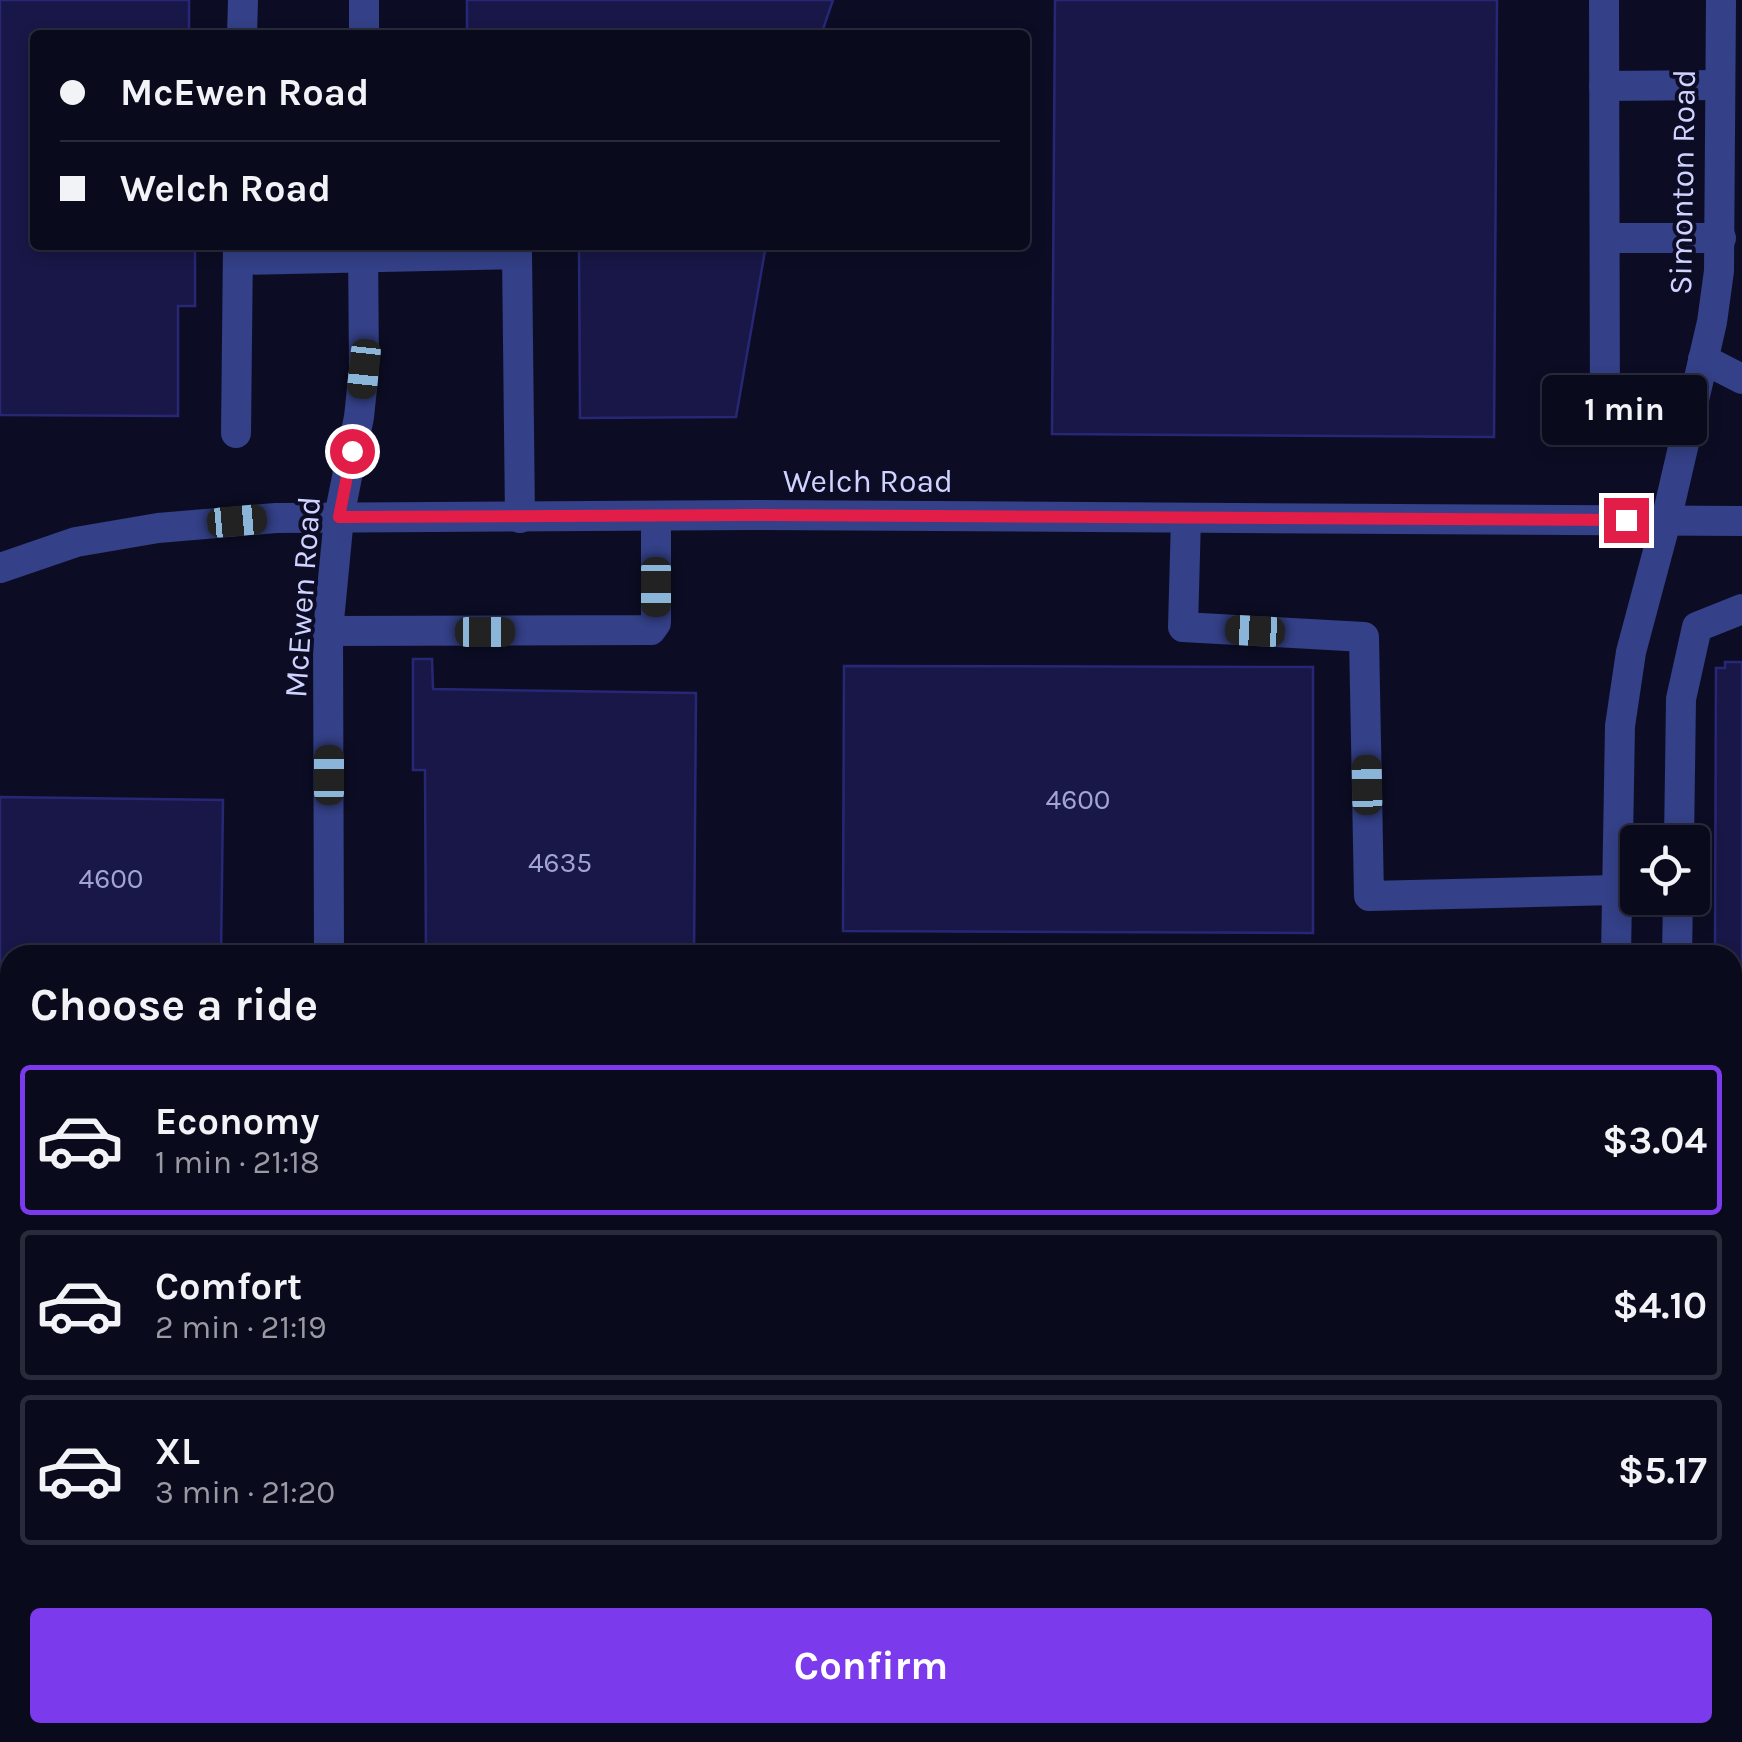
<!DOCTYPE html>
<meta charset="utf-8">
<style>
:root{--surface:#090a1c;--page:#121325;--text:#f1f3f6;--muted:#999aa3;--line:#292b3b;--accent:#7c3aed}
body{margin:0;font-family:Karla,sans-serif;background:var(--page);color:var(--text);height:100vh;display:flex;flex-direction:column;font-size:38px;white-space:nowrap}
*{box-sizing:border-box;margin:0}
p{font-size:32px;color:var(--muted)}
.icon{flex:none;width:55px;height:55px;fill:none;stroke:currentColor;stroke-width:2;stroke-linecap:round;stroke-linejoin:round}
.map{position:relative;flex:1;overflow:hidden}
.drawer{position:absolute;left:0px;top:945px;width:1742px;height:798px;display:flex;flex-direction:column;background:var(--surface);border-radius:30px 30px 0 0;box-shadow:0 5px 15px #0003,0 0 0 2px var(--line)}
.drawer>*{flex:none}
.hud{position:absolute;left:30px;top:30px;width:1000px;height:220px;border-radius:10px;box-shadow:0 5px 15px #0003,0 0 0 2px var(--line);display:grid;align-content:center;height:220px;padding:0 30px;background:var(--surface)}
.fabs{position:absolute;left:1620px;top:825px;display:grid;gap:20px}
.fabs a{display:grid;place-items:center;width:90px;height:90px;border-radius:10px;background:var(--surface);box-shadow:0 5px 15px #0003,0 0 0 2px var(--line);font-size:50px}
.end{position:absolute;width:45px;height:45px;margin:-22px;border:12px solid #e11d48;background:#fff;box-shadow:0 0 0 5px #fff}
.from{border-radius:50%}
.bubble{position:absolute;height:70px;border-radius:10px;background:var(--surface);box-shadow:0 5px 15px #0003,0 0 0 2px var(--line);font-size:32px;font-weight:700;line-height:70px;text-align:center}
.car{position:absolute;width:30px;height:60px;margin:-30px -15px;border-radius:12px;box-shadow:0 0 8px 2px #0007;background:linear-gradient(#222 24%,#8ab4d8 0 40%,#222 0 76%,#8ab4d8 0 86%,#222 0)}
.hud b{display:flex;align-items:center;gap:35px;height:95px;font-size:38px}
.hud b+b{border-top:2px solid var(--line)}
.hud i{width:25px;height:25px;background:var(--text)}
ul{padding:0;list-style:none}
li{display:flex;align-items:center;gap:30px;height:150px;margin:0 20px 15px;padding:0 10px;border:5px solid var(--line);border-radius:10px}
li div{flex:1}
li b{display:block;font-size:38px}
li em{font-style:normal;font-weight:700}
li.selected{border-color:var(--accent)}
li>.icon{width:90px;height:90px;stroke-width:1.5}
h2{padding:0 30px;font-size:45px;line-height:120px}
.primary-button{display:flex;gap:20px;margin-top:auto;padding:20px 30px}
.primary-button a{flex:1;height:115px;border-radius:10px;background:var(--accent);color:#fff;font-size:40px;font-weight:700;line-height:115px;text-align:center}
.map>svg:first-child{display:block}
</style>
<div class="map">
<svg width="1742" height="1742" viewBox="0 0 1742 1742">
<rect width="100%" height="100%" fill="#0c0d25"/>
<g fill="#181747" stroke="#282775" stroke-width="2.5">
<path d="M0 0H189V35H35V245H195V306H178V416L0 415Z"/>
<path d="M467 0H833L821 35H467Z"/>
<path d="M1055 0H1497L1494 437 1052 434Z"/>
<path d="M579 245H766L736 417 580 418Z"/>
<path d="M413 659H432L433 689 696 693 694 955H426L425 770H413Z"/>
<path d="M1725 662H1742V1042H1732V955H1715L1716 668H1725Z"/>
<path d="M844 666 1313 667V933L843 931Z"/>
<path d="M0 797 223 800 221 955H10V1014H0Z"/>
<rect x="0" y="1168" width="10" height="389"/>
<rect x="1732" y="1533" width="10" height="32"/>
<path d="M431 1732H700L699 1742H431Z"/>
<rect x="864" y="1732" width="490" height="10"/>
</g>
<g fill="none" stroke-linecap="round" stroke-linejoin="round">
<g stroke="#344087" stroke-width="30">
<path d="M1604 0 1605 425"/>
<path d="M242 35 243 0"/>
<path d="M364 35V0"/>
<path d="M1604 86 1720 85"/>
<path d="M1605 238H1721"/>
<path d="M238 260 517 254 520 518"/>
<path d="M1703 359 1742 379"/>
<path d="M236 433 238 245"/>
<path d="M1186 518 1183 627 1364 637 1369 896 1616 890"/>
<path d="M0 568 76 542 158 528 276 518 753 515 1742 521"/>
<path d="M328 631 651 630 656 623V516"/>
<path d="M1679 842 1681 699 1697 627 1742 609"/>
<path d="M329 955 328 631 339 517 359 417 364 369 363 245"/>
<path d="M1616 955 1620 726 1631 652 1666 521 1712 322 1719 271 1721 0"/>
<path d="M1677 955 1678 898"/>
<path d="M1732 1094H1742"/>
<path d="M0 1108H10"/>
<path d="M1732 1452H1742"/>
<path d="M164 1732 188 1742"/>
<path d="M209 1742V1732"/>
<path d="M328 1742V1732"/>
<path d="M1397 1742V1737H1616"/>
<path d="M1719 1742V1732"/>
</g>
</g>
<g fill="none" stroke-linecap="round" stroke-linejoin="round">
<path stroke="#e11d48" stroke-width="12" d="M352 451 339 517 752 515 1626 520"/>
</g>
<g text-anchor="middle" stroke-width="8" stroke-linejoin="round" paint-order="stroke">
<g font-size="28" fill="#a2a4d1">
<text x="1078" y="809">4600</text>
<text x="560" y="872">4635</text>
<text x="111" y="888">4600</text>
</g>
<g font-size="32" fill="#d0d3ff" stroke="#0c0d25">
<text transform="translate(1682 182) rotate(-89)" y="11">Simonton Road</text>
<text x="868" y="492">Welch Road</text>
<text transform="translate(302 597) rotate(-86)" y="11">McEwen Road</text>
</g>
</g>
</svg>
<div class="fabs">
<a><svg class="icon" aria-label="locate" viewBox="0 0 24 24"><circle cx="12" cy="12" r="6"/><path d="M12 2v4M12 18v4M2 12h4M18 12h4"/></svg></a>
</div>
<i class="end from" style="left:352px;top:451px"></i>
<i class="end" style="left:1626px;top:520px"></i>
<div class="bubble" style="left:1542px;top:375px;width:165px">1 min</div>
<i class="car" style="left:364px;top:369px;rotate:186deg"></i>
<i class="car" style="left:237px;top:521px;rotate:85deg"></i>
<i class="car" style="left:656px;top:587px;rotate:180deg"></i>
<i class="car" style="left:1255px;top:631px;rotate:273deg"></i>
<i class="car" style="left:485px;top:632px;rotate:90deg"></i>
<i class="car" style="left:329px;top:775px;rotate:0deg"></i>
<i class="car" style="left:1367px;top:785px;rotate:359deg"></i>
<div class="hud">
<b><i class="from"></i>McEwen Road</b>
<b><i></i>Welch Road</b>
</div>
<section class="drawer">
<h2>Choose a ride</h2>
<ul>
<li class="selected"><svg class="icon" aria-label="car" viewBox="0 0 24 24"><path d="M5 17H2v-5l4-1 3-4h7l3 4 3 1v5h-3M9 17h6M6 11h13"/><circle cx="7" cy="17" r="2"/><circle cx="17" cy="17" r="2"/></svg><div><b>Economy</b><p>1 min · 21:18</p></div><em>$3.04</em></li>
<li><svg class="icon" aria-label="car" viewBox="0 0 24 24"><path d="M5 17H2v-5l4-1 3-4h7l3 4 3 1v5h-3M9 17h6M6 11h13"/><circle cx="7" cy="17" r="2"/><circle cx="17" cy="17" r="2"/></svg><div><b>Comfort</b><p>2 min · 21:19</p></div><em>$4.10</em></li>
<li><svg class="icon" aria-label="car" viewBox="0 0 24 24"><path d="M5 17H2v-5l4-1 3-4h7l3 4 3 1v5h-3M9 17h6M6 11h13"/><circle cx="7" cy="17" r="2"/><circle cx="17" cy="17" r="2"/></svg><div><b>XL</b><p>3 min · 21:20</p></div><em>$5.17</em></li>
</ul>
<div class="primary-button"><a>Confirm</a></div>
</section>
</div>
